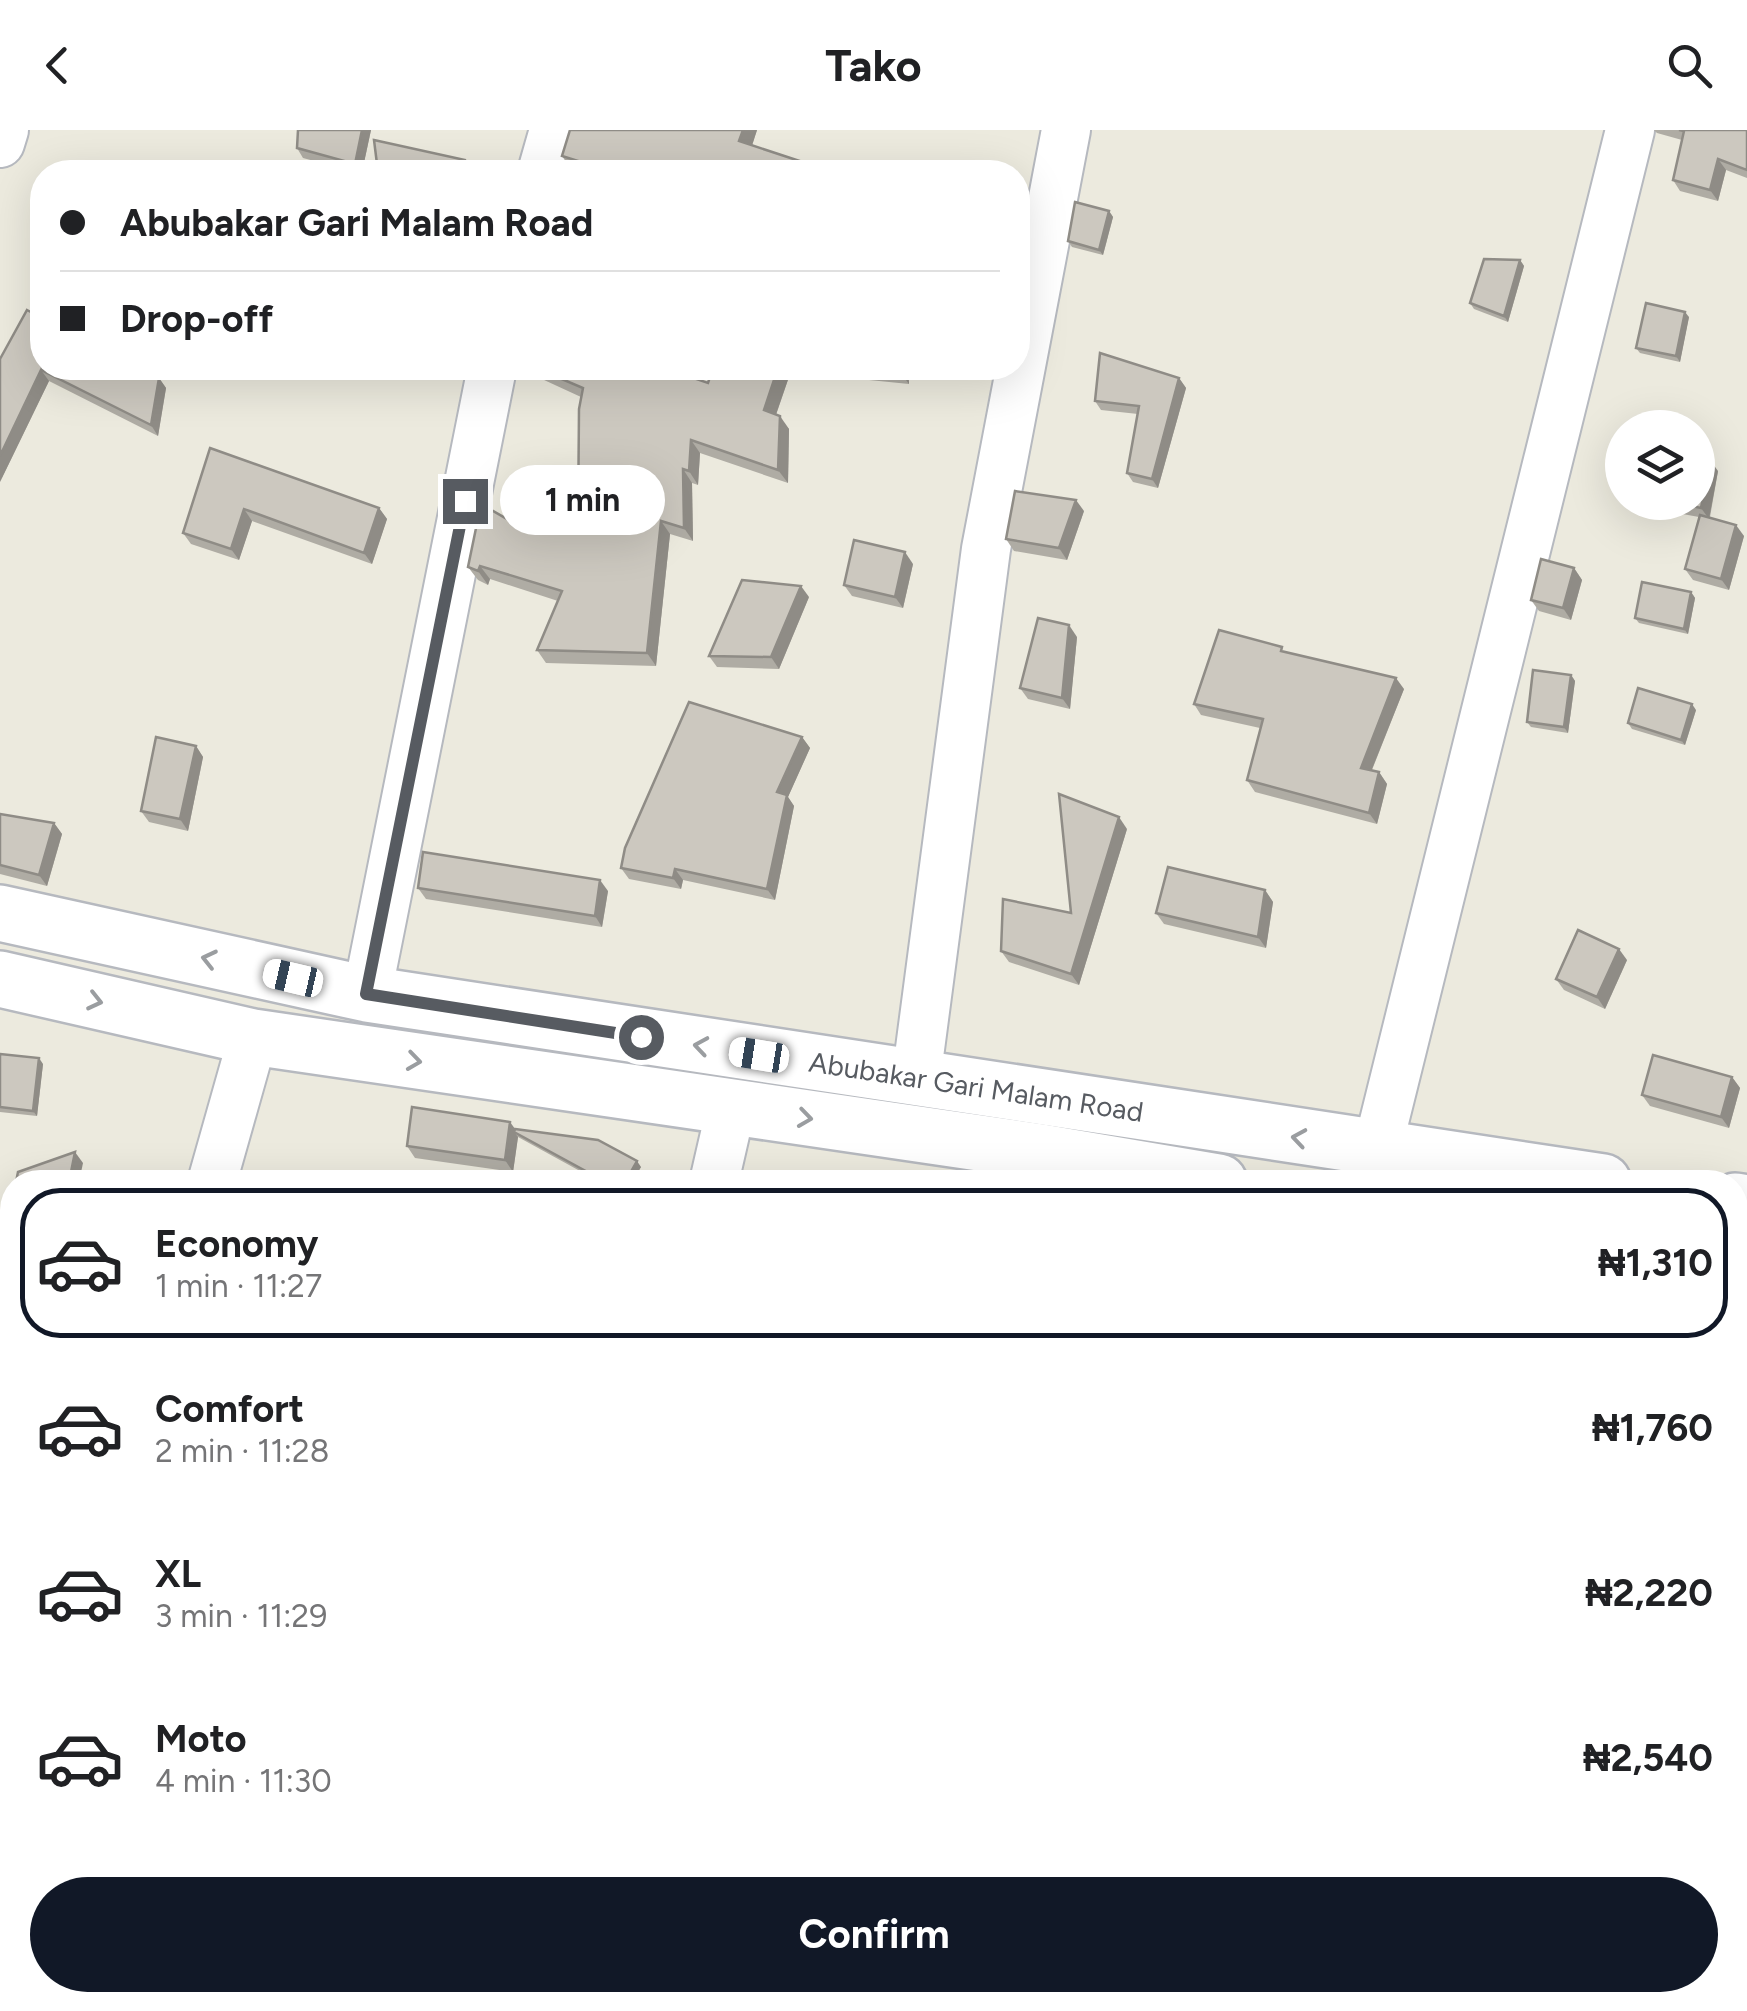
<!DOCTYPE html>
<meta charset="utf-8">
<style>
:root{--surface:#fff;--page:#f2f2f2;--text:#202124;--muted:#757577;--line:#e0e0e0;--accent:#111827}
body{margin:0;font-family:Figtree,sans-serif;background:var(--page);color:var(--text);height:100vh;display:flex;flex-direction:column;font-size:38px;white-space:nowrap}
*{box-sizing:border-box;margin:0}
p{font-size:32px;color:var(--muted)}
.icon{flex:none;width:55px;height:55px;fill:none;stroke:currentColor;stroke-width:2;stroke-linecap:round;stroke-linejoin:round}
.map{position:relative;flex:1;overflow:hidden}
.side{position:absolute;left:0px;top:1040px;width:1748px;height:842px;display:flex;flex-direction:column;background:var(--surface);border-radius:40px 40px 0 0;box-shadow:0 10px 40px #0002}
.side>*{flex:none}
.guide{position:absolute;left:30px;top:30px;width:1000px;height:220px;border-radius:40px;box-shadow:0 10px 40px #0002;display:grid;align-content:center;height:220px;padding:0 30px;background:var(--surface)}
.controls{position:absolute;left:1605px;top:280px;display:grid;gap:20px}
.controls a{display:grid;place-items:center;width:110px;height:110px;border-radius:50%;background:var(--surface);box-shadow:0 10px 40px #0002;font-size:50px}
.end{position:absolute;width:45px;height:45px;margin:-22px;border:12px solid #575b61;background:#fff;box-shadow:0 0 0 5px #fff}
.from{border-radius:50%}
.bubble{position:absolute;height:70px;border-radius:35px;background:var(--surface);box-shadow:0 10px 40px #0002;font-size:32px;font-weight:700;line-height:70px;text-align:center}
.car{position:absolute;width:30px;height:60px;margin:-30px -15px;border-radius:12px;box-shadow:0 0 8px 2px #0007;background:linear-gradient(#fff 24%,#345 0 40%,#fff 0 76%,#345 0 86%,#fff 0)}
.guide b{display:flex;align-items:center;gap:35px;height:95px;font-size:38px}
.guide b+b{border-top:2px solid var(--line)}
.guide i{width:25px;height:25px;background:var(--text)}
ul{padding:18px 0 0;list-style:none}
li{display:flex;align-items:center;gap:30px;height:150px;margin:0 20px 15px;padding:0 10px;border:5px solid transparent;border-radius:40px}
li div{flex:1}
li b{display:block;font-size:38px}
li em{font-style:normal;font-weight:700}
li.current{border-color:var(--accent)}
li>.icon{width:90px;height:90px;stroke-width:1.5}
.button{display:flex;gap:20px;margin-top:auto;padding:20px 30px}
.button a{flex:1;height:115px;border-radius:60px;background:var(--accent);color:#fff;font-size:40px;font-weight:700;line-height:115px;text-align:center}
header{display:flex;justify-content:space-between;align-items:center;height:130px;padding:0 30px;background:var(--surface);font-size:45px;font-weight:700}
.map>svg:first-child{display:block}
</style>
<header><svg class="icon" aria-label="back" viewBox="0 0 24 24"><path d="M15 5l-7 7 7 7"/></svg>Tako<svg class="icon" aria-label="search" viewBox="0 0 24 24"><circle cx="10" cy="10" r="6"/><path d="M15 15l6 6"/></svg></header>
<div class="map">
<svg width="1747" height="1881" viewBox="0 0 1747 1881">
<rect width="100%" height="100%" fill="#eceade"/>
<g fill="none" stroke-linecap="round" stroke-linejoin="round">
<g stroke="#b6b9bf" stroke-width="52">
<g id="minor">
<path d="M0 13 4 0"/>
<path d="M542 42 554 0"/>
<path d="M367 864 492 238"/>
<path d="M916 949 986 419 1066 0"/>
<path d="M1377 1020 1630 0"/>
<path d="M212 1052 253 907"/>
<path d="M714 1052 731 978"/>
<path d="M0 1536 12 1545"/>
<path d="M336 1870 348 1881"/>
<path d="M120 1881 124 1870"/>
<path d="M522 1881 525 1870"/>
<path d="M1038 1881 1041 1870"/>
<path d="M1523 1881 1526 1870"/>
</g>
</g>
<g stroke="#b6b9bf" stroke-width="60">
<g id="tertiary">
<path id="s1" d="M0 783 367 864 1603 1052"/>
<path d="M0 849 253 907 1041 1022 1219 1052"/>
<path d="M1735 1071 1747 1073"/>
<path d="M1735 1128 1747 1130"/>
</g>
</g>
<use href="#minor" stroke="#fff" stroke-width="48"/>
<use href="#tertiary" stroke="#fff" stroke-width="55"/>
</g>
<g fill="#afaca4">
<path d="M298 0H371L362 42H355L303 28 297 18Z"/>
<path d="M757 0 752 15 833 42H582L571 39 562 26Z"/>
<path d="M1654 0H1747V48L1726 40 1718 71 1680 61 1673 50 1682 10 1657 3Z"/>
<path d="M1109 81 1113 87 1103 125 1072 117 1068 111Z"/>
<path d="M1520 130 1524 136 1508 192 1474 179 1470 173Z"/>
<path d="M1689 187 1680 232 1640 223 1636 218Z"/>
<path d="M42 238H148L146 241 159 248 166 258 158 306 49 251 0 352Z"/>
<path d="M518 238H664L708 253 792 238 776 285 789 299 788 353 700 323 698 355 692 353 693 411 670 404 656 536 546 533 537 520 558 471 490 449 488 455 478 450 468 437 514 393 578 396 581 267Z"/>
<path d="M842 238H908L909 254 849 248Z"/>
<path d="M1179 248 1186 258 1158 358 1133 352 1127 343 1138 284 1101 280 1095 271Z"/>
<path d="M210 318 379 378 387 389 372 434 252 391 239 430 191 414 183 403Z"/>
<path d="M1718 341 1710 387 1744 406 1729 460 1693 450 1685 439 1699 387 1666 381 1660 372H1698Z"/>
<path d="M1084 381 1067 430 1014 421 1006 409Z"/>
<path d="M913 434 903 478 852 466 844 455Z"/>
<path d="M1574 438 1582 450 1571 490 1539 481 1531 470Z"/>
<path d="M1691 462 1695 468 1688 504 1639 493 1635 488Z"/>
<path d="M809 467 779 539 717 537 709 526Z"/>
<path d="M1077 507 1070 579 1028 569 1020 558Z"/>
<path d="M1286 522 1404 559 1372 640 1379 642 1387 654 1377 694 1255 662 1247 650 1260 598 1201 585 1194 574Z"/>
<path d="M1571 545 1575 551 1568 603 1531 597 1527 592Z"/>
<path d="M1696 580 1685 615 1632 599 1628 593Z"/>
<path d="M802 607 810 618 788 667 794 676 775 770 683 750 681 759 629 749 621 738Z"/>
<path d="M196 616 203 627 188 701 149 692 141 681Z"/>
<path d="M0 684 54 693 62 704 47 756 0 744Z"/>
<path d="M1127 699 1079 855 1009 832 1001 821 1071 783Z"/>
<path d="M418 758 608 761 602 797 426 769Z"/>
<path d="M1265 760 1273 772 1266 818 1164 794 1156 783Z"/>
<path d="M1627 830 1605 879 1564 860 1556 849Z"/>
<path d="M0 924 43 934 37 986 0 982Z"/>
<path d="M1732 947 1740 958 1729 998 1650 976 1642 965Z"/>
<path d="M515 999 641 1037 632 1052H600L518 1007 513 1042 415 1028 407 1016Z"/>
<path d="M1747 1219V1270L1738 1269 1735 1264Z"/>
<path d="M0 1258 12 1262V1344L0 1340Z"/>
<path d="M1735 1444 1747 1446V1547L1735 1544Z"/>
<path d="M0 1803 12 1809V1869L0 1863Z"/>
<path d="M14 1870H73L68 1881H38Z"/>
<path d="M564 1870H841L848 1880 659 1881 630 1872 628 1881H585L569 1877Z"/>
</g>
<g fill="#8f8c86">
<path d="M362 0H371L362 42H360L355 34Z"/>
<path d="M743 0H757L749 25 739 11Z"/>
<path d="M1718 29 1726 40 1718 71 1710 60Z"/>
<path d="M465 30 472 41 473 42H467Z"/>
<path d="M1109 81 1113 87 1103 125 1099 120Z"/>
<path d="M1520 130 1524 136 1508 192 1504 186Z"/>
<path d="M1685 182 1689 187 1680 232 1676 226Z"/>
<path d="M778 238H792L773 293 764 280Z"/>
<path d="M900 238H908L909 254 901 243Z"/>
<path d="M41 240 49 251 0 352V326Z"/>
<path d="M159 248 166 258 158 306 151 295Z"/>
<path d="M1179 248 1186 258 1158 358 1152 349Z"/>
<path d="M780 286 789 299 788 353 778 340Z"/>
<path d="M691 310 700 323 698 355 689 341Z"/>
<path d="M1710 330 1718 341 1709 389 1701 378Z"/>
<path d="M683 339 692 353 693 411 684 398Z"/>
<path d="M1076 370 1084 381 1067 430 1059 418Z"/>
<path d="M379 378 387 389 372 434 364 423Z"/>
<path d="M244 379 252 391 239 430 231 419Z"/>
<path d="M661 391 670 404 656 536 647 523Z"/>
<path d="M1736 395 1744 406 1729 460 1721 449Z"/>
<path d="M905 422 913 434 903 478 895 467Z"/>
<path d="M480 436 490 449 488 455 478 441Z"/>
<path d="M1574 438 1582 450 1571 490 1563 478Z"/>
<path d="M801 456 809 467 779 539 771 527Z"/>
<path d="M1691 462 1695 468 1688 504 1684 499Z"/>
<path d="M1069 495 1077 507 1070 579 1062 568Z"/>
<path d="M1571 545 1575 551 1568 603 1564 597Z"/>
<path d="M1396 548 1404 559 1368 649 1361 638Z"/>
<path d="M1692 574 1696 580 1685 615 1681 610Z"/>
<path d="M802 607 810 618 788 667 794 676 775 770 767 759 777 662Z"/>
<path d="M196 616 203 627 188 701 180 689Z"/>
<path d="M1379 642 1387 654 1377 694 1369 683Z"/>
<path d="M1119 687 1127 699 1079 855 1071 844Z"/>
<path d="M54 693 62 704 47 756 39 745Z"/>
<path d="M675 739 683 750 681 759 673 748Z"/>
<path d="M600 750 608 761 602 797 595 786Z"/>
<path d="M1265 760 1273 772 1266 818 1258 807Z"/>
<path d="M1619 819 1627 830 1605 879 1597 867Z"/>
<path d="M39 928 43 934 37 986 33 981Z"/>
<path d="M1732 947 1740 958 1729 998 1721 987Z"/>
<path d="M510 992 518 1003 514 1002 518 1007 513 1042 505 1030Z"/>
<path d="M75 1022 83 1033 79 1052H69Z"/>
<path d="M637 1031 641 1037 632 1052H625Z"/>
<path d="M60 1870H73L68 1881H55Z"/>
<path d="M620 1870H628L630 1872 628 1881H619L617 1879Z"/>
<path d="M840 1870H841L848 1881H837Z"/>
<path d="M977 1870H981L986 1877 985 1881H973Z"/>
<path d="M1441 1870H1453L1451 1881H1439Z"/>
</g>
<g fill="#ccc8bf" stroke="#8f8c86" stroke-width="2.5">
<path d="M298 0H362L355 34 297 18Z"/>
<path d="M570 0H743L739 11 833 42H613L562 26Z"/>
<path d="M1679 0H1747V40L1718 29 1710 60 1673 50 1684 1Z"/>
<path d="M374 10 465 30 467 42H378Z"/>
<path d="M1075 72 1109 81 1099 120 1068 111Z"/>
<path d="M1484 129 1520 130 1504 186 1470 173Z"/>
<path d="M1646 173 1685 182 1676 226 1636 218Z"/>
<path d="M27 180 42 188V238H139L159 248 151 295 41 240 0 326V229Z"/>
<path d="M1100 223 1179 248 1152 349 1127 343 1139 276 1095 271Z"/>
<path d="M536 238H664L708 253 713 238H778L764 280 780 286 778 340 691 310 689 341 683 339 684 398 661 391 647 523 537 520 562 461 480 436 478 441 468 437 481 374 514 393 517 382 578 396 579 279 583 258Z"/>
<path d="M852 238H900L901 243Z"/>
<path d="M210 318 379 378 364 423 244 379 231 419 183 403Z"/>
<path d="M1698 328 1710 330 1701 378 1673 372H1698Z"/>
<path d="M1015 361 1076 370 1059 418 1006 409Z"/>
<path d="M1700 385 1736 395 1721 449 1685 439Z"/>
<path d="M854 410 905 422 895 467 844 455Z"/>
<path d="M1541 429 1574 438 1563 478 1531 470Z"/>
<path d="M742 450 801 456 771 527 709 526Z"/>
<path d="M1642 452 1691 462 1684 499 1635 488Z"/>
<path d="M1038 488 1069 495 1062 568 1020 558Z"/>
<path d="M1219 500 1282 517 1281 521 1396 548 1361 638 1379 642 1369 683 1247 650 1263 589 1194 574Z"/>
<path d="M1533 540 1571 545 1564 597 1527 592Z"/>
<path d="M1638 558 1692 574 1681 610 1628 593Z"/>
<path d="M689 572 802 607 777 662 787 665 767 759 675 739 673 748 621 738 625 718Z"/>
<path d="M156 607 196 616 180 689 141 681Z"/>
<path d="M1059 664 1119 687 1071 844 1001 821 1003 769 1071 783Z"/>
<path d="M0 684 54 693 39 745 0 735Z"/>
<path d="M423 722 600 750 595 786 418 758Z"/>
<path d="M1168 737 1265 760 1258 807 1156 783Z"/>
<path d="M1578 800 1619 819 1597 867 1556 849Z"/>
<path d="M0 924 39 928 33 981 0 977Z"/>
<path d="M1653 925 1732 947 1721 987 1642 965Z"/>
<path d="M412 977 510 992 505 1030 407 1016Z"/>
<path d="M515 999 598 1010 637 1031 625 1052H606L514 1002Z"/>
<path d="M75 1022 69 1052H16L18 1042Z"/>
<path d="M1740 1218 1747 1219V1265L1735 1263Z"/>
<path d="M0 1258 12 1262V1335L0 1331Z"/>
<path d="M1735 1444 1747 1446V1538L1735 1536Z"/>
<path d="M0 1803 12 1809V1862L0 1856Z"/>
<path d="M31 1870H60L55 1881Z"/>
<path d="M579 1870H620L617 1879Z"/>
<path d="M652 1870H840L837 1881H717L706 1878 705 1881H688Z"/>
<path d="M926 1870H977L973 1881H923Z"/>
<path d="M1406 1870H1441L1439 1881 1404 1880Z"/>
</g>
<defs><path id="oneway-chevron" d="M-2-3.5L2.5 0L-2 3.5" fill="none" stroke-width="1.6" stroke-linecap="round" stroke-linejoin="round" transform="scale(2.5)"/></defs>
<g stroke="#9a9da0">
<use href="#oneway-chevron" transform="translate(209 829) rotate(-167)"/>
<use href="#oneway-chevron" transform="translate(95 871) rotate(13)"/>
<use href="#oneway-chevron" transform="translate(701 916) rotate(-171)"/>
<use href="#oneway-chevron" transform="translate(414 931) rotate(8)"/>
<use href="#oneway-chevron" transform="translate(805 988) rotate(8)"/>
<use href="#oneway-chevron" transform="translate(1299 1008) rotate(-171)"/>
</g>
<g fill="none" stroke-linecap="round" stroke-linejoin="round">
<path stroke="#575b61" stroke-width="12" d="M465 371 366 864 641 907"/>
</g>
<g text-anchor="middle" stroke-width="8" stroke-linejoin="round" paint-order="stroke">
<g font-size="28" fill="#575b61" stroke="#fff">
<text dy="10" stroke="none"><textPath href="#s1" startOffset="992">Abubakar Gari Malam Road</textPath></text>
</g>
</g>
</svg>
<div class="controls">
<a><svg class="icon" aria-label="layers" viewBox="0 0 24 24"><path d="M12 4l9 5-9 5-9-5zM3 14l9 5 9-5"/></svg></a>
</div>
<i class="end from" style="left:641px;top:907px"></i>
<i class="end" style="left:465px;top:371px"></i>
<div class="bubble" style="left:500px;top:335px;width:165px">1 min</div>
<i class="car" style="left:293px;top:848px;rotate:283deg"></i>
<i class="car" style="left:759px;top:925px;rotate:279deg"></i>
<div class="guide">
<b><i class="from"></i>Abubakar Gari Malam Road</b>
<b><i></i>Drop-off</b>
</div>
<section class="side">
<ul>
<li class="current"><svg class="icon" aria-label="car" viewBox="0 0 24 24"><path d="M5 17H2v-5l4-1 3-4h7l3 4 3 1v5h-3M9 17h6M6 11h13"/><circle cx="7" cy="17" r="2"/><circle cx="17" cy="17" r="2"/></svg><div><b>Economy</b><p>1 min · 11:27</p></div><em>₦1,310</em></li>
<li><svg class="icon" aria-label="car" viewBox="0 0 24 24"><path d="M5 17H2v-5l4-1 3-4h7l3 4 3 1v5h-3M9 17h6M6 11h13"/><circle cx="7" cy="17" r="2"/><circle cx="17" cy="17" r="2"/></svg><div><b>Comfort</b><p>2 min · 11:28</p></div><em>₦1,760</em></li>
<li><svg class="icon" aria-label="car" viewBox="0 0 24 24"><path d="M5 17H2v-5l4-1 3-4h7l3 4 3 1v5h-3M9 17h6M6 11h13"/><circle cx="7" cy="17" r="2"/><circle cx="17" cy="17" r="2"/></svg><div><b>XL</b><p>3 min · 11:29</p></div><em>₦2,220</em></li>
<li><svg class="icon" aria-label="car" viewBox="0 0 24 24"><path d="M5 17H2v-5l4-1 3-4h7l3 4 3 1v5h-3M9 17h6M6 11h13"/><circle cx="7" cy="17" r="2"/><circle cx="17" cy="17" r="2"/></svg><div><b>Moto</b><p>4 min · 11:30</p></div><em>₦2,540</em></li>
</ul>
<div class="button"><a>Confirm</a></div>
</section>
</div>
